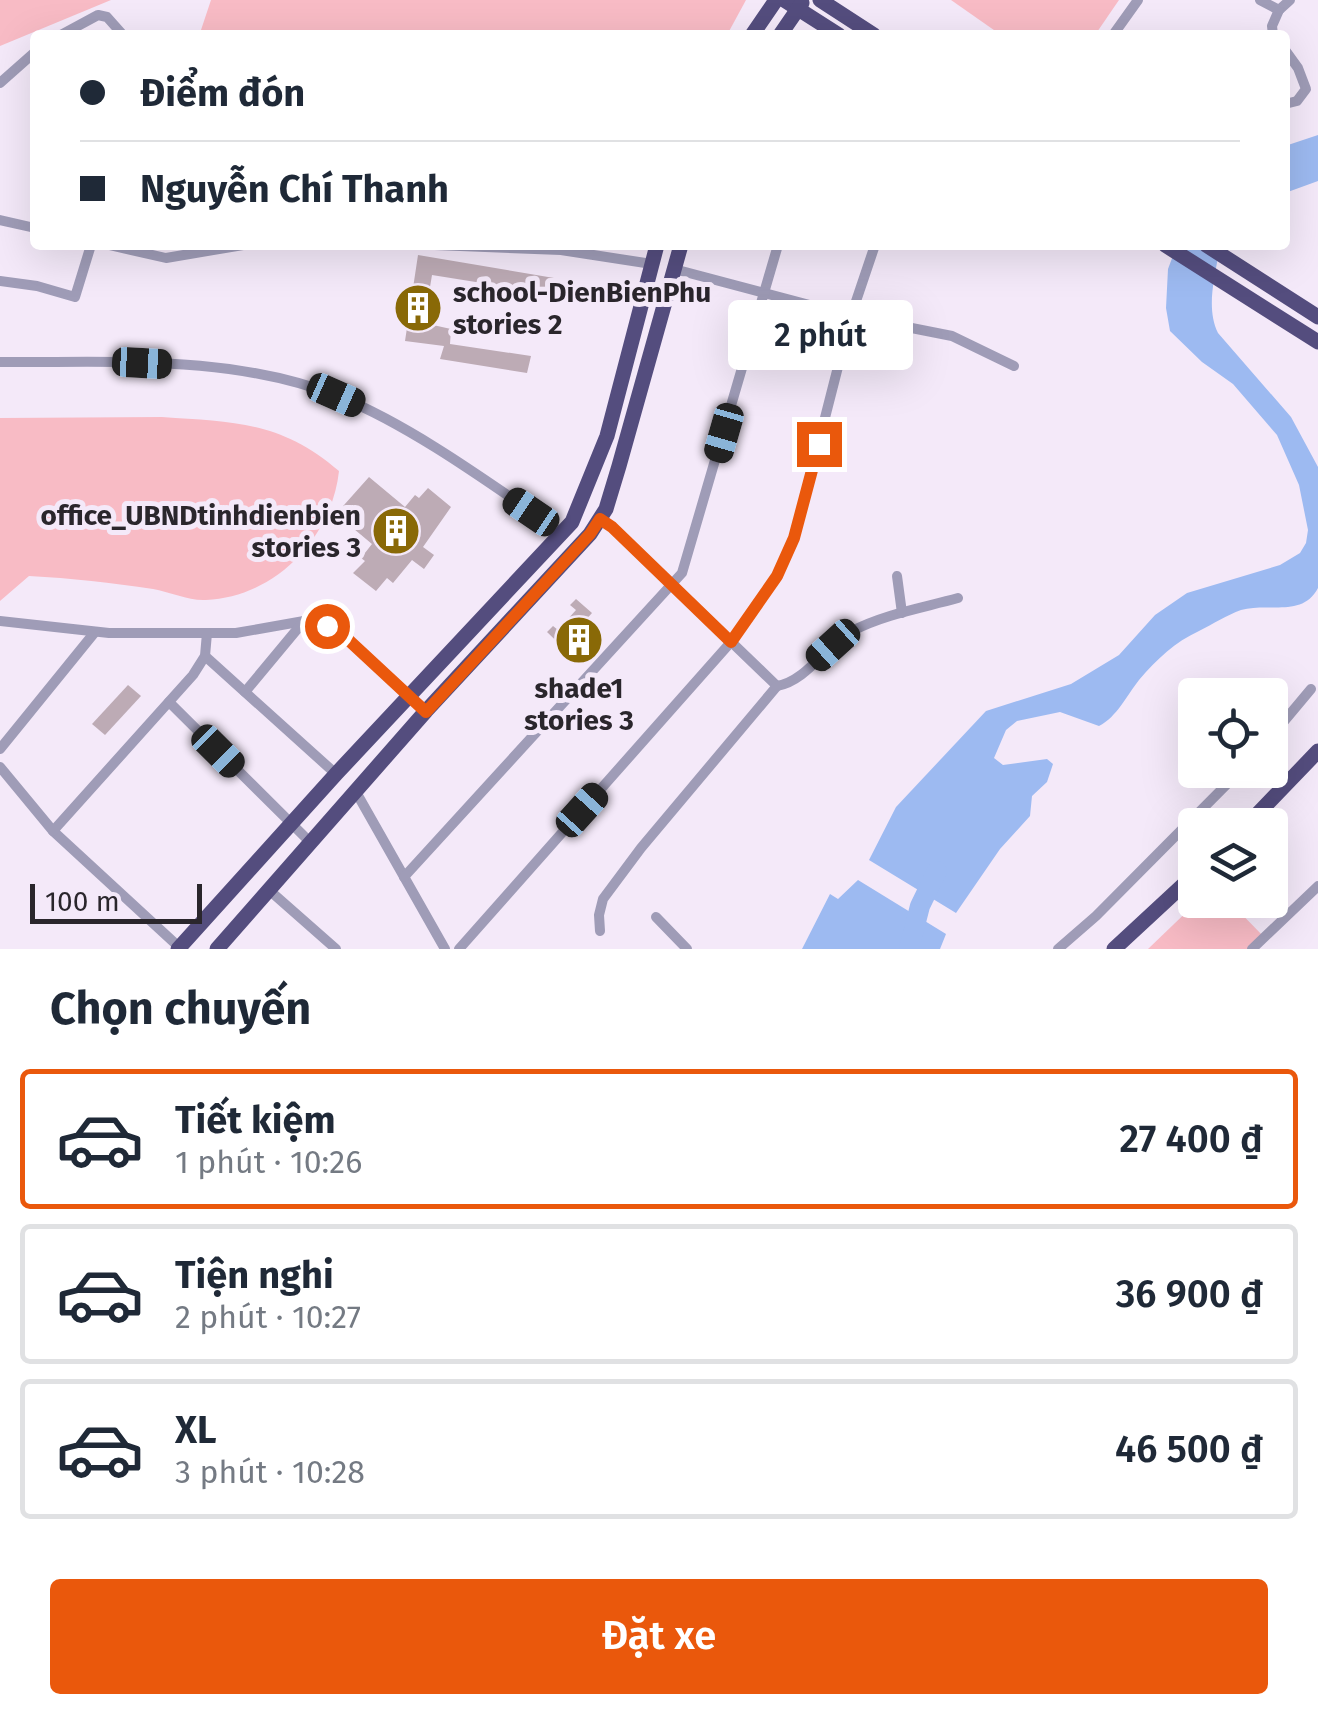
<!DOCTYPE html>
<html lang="vi">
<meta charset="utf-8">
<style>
:root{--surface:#fff;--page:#f2f2f3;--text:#1f2937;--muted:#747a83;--line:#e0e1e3;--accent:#ea580c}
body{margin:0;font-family:"Fira Sans",sans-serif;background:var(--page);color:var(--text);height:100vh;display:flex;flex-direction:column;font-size:38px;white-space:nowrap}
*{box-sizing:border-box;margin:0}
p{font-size:32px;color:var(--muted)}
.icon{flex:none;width:55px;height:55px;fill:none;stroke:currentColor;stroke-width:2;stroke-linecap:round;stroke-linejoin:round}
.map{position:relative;height:949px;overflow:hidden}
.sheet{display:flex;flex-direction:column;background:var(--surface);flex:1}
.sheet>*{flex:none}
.hud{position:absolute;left:30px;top:30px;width:1260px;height:220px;border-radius:10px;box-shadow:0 10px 40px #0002;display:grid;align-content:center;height:220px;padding:0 50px;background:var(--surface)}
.controls{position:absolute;left:1178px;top:678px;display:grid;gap:20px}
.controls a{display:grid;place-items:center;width:110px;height:110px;border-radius:10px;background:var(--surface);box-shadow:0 10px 40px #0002;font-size:50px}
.scale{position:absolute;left:30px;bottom:25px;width:172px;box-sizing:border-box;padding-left:10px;border:5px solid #2a262c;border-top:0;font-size:28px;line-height:35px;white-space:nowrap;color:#2a262c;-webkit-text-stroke:8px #f4e9f9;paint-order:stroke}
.end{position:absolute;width:45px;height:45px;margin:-22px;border:12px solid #ea580c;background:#fff;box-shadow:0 0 0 5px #fff}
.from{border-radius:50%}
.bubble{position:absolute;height:70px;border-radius:10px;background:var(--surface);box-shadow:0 10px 40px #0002;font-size:32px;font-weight:600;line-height:70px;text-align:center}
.car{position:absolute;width:30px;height:60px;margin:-30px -15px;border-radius:12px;box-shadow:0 0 8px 2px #0007;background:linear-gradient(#222 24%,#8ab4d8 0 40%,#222 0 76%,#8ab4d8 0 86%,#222 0)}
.hud b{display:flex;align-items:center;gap:35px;height:95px;font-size:38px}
.hud b+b{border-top:2px solid var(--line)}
.hud i{width:25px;height:25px;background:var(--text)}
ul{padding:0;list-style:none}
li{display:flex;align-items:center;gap:30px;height:140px;margin:0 20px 15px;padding:0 30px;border:5px solid var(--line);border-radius:10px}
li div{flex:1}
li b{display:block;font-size:38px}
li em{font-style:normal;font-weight:600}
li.current{border-color:var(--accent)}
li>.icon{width:90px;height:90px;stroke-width:1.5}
h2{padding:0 50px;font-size:45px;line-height:120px}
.action{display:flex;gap:20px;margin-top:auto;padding:20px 50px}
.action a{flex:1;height:115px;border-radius:10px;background:var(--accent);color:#fff;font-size:40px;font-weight:600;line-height:115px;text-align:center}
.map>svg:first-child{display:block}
</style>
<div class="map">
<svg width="1318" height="949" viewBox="0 0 1318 949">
<rect width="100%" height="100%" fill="#f4e9f9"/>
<g fill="#f8bbc5">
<path d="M0 0H111L0 46Z"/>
<path d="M211 0H746L727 35H203L201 30Z"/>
<path d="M951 0H1119L1095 35H1001Z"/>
<path d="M162 417C234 422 281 421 339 471 332 537 276 597 206 600 189 601 170 592 153 589 112 583 71 578 29 576L0 601V418Z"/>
<path d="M1199 900H1228L1264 937 1251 949H1148Z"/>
</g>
<g fill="#9dbaf1">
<path d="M1318 135V181L1285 193V146Z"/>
<path d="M1177 245H1220C1216 274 1205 306 1218 333L1291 417 1318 467V588C1302 618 1269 602 1241 610 1227 615 1213 624 1199 631 1175 642 1157 659 1139 680 1127 695 1117 717 1099 726L1060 712 1017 721 1006 730 994 758 1003 765 1047 759 1053 764 1047 782 1032 796 1030 816 1000 849 956 913 869 860 896 807 986 711 1071 684 1119 655 1155 615 1187 593 1280 565 1300 553 1306 543 1308 530 1299 485 1277 435 1233 384 1202 362 1170 331 1166 308 1168 269Z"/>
<path d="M858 880 946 934 940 949H802L830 894 838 899Z"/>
</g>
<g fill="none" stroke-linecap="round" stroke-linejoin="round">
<path stroke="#9dbaf1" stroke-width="20" d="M909 949 920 906 937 871"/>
</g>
<g fill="#bdabb5">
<path d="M418 255 554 278 550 294 432 275 424 323 451 329 450 344 531 356 527 373 440 359 444 346 405 341Z"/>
<path d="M369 477 405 507 415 495 419 498 428 488 451 507 423 547 434 555 424 569 412 560 393 583 387 578 376 591 353 573 365 561 361 558 372 544 336 514Z"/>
<path d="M576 599 592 613 584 622 596 632 575 659 547 632 553 626 558 630 576 610 570 605Z"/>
<path d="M128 685 141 696 105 735 92 724Z"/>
</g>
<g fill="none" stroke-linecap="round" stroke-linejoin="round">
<g stroke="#9f9cb7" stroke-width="10">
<path d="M1260 0 1279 10 1290 0"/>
<path d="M61 35 98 15 107 17 123 35"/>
<path d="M1113 35 1138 0"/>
<path d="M1273 35 1272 26 1279 10"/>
<path d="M1285 50 1298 68 1306 89 1297 101 1285 104"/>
<path d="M0 83 35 52"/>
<path d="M0 220 35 228"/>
<path d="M109 245 166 258 243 245"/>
<path d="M435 245 561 250 652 264"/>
<path d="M674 269 851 316 952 336 1014 366"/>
<path d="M0 281 37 286 75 297 91 245"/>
<path d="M0 362C113 363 233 354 340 397 414 427 495 487 561 532"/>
<path d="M600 519 612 527 777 686C807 681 826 645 852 631 885 614 922 608 958 598"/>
<path d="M897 576 902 613"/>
<path d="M0 621 109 633H236L304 621 327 626 343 635 426 711"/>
<path d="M205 656 336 774"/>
<path d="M245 692 304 621"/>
<path d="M169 702 311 843"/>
<path d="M1270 738 1311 689"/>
<path d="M0 749 95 632"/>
<path d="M0 767 53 831 180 948"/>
<path d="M356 792 445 949"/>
<path d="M53 831 193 675 205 656 207 633"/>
<path d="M404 877 682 573 778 245"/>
<path d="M269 890 336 949"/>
<path d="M656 917 687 949"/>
<path d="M600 931 599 915 603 899 641 848 777 686"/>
<path d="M459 949 731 642 777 576 794 539 851 316 875 245"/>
<path d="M1058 949 1096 916 1241 770"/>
<path d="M1252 949 1318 886"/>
</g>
<g stroke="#544d7e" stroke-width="15">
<path d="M784 0 839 35"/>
<path d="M820 0 874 35"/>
<path d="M752 35 776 0"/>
<path d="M780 35 802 3"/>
<path d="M1165 245 1318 342"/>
<path d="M1206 245 1318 317"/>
<path d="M1247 825 1318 751"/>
<path d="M178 949 336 774 572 522 607 436 657 245"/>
<path d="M217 949 426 711 590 534 606 509 619 466 681 245"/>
<path d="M1114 949 1195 874"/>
</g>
</g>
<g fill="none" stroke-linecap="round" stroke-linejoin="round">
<path stroke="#ea580c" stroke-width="12" d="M327 626 342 634 426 712 590 534 600 519 612 527 731 642 777 576 794 538 819 444"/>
</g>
<defs>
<g id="building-disc" transform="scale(2.5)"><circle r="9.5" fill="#896907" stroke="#f4e9f9"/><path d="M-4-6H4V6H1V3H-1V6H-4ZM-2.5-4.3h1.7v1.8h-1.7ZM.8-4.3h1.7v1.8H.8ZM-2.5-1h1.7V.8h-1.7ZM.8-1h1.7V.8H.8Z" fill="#fff"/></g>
</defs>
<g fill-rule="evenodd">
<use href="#building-disc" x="418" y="308"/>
<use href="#building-disc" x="396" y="531"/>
<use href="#building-disc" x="579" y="640"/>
</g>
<g text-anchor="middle" stroke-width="10" stroke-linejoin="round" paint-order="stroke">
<g font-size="28" font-weight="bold" fill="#2a262c" stroke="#f4e9f9" text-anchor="start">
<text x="453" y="302">school-DienBienPhu<tspan x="453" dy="32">stories 2</tspan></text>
<text x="361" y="525" text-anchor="end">office_UBNDtinhdienbien<tspan x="361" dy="32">stories 3</tspan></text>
<text x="579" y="698" text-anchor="middle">shade1<tspan x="579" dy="32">stories 3</tspan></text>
</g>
</g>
</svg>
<div class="controls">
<a><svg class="icon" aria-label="locate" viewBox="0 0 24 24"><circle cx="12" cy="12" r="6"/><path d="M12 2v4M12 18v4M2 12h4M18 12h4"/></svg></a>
<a><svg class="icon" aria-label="layers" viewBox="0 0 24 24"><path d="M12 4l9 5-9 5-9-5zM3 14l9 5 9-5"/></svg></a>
</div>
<div class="scale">100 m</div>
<i class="end from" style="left:327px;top:626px"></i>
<i class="end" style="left:819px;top:444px"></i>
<div class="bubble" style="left:728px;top:300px;width:185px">2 phút</div>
<i class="car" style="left:142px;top:363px;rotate:93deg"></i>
<i class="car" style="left:336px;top:395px;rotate:114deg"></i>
<i class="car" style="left:724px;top:433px;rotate:196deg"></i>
<i class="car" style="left:531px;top:512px;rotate:304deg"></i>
<i class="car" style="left:833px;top:645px;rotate:228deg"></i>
<i class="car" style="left:218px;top:751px;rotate:135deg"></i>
<i class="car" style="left:582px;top:810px;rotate:42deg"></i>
<div class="hud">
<b><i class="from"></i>Điểm đón</b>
<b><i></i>Nguyễn Chí Thanh</b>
</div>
</div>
<section class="sheet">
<h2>Chọn chuyến</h2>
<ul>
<li class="current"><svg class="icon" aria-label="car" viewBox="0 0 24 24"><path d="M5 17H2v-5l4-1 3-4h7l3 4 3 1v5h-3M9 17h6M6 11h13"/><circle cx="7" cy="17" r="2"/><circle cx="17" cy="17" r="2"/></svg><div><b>Tiết kiệm</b><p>1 phút · 10:26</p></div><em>27 400 ₫</em></li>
<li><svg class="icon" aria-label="car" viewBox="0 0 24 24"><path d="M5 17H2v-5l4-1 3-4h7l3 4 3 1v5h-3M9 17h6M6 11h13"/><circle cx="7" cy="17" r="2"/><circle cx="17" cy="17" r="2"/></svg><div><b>Tiện nghi</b><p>2 phút · 10:27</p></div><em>36 900 ₫</em></li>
<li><svg class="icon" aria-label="car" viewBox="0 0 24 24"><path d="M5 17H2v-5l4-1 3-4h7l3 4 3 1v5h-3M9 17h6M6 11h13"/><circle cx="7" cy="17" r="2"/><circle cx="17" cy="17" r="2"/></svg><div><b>XL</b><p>3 phút · 10:28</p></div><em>46 500 ₫</em></li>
</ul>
<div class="action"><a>Đặt xe</a></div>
</section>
